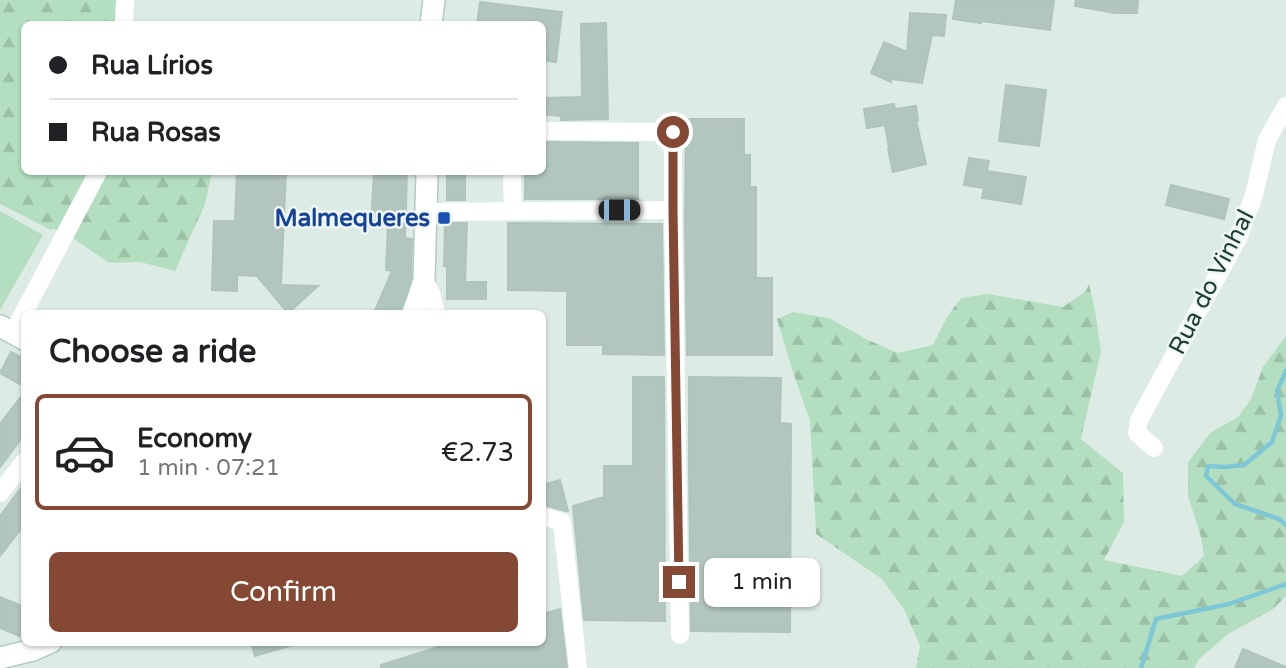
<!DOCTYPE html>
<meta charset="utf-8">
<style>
:root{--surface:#fff;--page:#f6f6f6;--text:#202124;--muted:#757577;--line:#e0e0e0;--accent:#844834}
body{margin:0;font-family:"Varela Round",sans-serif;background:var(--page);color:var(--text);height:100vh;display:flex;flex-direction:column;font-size:26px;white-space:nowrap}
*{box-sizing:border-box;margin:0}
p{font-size:23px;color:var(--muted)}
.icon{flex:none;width:38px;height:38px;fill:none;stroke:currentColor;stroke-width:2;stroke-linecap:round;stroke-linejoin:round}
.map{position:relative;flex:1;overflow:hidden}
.panel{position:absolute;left:21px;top:310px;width:525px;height:336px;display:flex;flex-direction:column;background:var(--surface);border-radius:10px;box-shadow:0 2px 5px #0004}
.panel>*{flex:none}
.hud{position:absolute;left:21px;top:21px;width:525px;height:154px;border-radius:10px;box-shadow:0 2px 5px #0004;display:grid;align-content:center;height:154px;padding:0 28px;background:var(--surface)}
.end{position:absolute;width:32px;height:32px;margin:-16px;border:9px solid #844834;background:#fff;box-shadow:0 0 0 4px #fff}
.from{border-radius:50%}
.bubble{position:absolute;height:49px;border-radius:10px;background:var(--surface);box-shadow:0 2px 5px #0004;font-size:23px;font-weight:600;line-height:49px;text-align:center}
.car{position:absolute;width:21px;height:42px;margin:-21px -10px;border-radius:9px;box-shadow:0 0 5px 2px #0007;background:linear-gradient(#222 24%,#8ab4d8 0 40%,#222 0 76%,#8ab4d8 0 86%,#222 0)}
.hud b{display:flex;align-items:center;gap:24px;height:66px;font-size:26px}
.hud b+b{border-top:2px solid var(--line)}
.hud i{width:18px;height:18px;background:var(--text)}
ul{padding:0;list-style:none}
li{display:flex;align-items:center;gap:21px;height:116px;margin:0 14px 10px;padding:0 14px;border:4px solid var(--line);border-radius:10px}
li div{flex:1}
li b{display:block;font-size:26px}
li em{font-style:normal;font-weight:600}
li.on{border-color:var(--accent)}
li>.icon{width:63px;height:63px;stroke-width:1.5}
h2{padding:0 28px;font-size:32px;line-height:84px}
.action{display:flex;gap:14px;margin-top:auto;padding:14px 28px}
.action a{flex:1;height:80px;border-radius:10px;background:var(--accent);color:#fff;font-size:28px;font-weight:600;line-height:80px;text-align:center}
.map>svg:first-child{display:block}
</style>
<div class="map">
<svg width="1286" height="668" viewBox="0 0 1286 668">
<defs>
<pattern id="forest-firs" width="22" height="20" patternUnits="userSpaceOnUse" patternTransform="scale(1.75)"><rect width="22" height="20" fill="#b3dfc0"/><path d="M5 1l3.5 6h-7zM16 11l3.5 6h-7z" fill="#9ac0a6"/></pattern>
</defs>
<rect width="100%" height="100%" fill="#ddebe5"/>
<g fill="url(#forest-firs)">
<path d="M0 0H116L115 24H24V172H212L205 204 175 271 140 262 109 263 74 239 52 228 51 230 0 204Z"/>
<path d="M1089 284 1095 310 1101 351 1081 439 1123 473 1124 522 1104 560 1182 576 1204 556 1201 537 1188 496V462L1210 433 1238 417 1251 399 1263 367 1286 336V596L1273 609 1228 634 1199 659 1194 668H916L920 646 904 609 882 579 816 534 810 421 793 372 777 319 793 312 829 318 868 340 898 353 933 345 947 317 961 298 988 294 1063 307 1086 291Z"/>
</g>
<path fill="#b3dfc0" d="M0 211 43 235 0 310Z"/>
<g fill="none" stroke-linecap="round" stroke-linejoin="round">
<g stroke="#7ec7d7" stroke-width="4.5">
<path d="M1286 371 1277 391 1281 415 1272 442 1244 465 1225 467 1208 466 1206 476 1235 504 1279 519 1286 525"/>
<path d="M1141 668 1156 619 1229 604 1286 584"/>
</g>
</g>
<g fill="#b2c6be" stroke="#afc5bc" stroke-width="2">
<path d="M956 0H1054L1050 30 981 21V23L953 19Z"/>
<path d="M1076 0H1138L1137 13H1115L1075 6Z"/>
<path d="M480 2 562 12 556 62 542 60V24H477Z"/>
<path d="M910 13 946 15 944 36 932 35 922 83 891 79V82L871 73 884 42 907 52Z"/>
<path d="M606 23 608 119 561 120V116L542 114V98L582 97 581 24Z"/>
<path d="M1006 85 1046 90 1039 146 999 141Z"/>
<path d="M894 104 895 109 916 106 918 120H916L926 164 893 172 888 149 889 148 885 125 867 128 864 109Z"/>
<path d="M686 119H744V155H750V187H756V278H772V355H687L685 224Z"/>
<path d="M542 142 638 143V199H525V172H542Z"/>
<path d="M969 158 989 161 987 171 1026 177 1021 204 982 198 984 188 964 185Z"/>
<path d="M237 172H286L281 285 318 286 288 313 257 276 237 275V291L212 290 214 221H235Z"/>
<path d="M374 172H407L405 238 412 239 411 279 400 313H374L392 271 386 270 388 225 371 224Z"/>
<rect x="447" y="172" width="18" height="28"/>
<path d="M1171 185 1229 199 1224 219 1166 205Z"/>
<path d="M445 223H467L465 282H486V299H447V267L444 266Z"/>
<path d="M508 223 662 224 664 355 603 354V345H567V291L508 290Z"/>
<path d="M11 352 24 359V374L20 384 0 373Z"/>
<path d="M633 377H664L665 621 584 620 573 506 604 497V466H633Z"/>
<path d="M689 377 781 378 780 423 791 424 790 632 691 631 689 465Z"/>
<path d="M24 393V435L0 467V424Z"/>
<path d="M560 480 568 511H566L547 506 542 489V485Z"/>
<path d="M24 484V525L0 556V516Z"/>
<path d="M0 597 24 607V638L0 628Z"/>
<path d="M560 609 567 668H381V665L454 642H542V614Z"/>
<path d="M251 642H291L292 645 255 656Z"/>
<path d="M1243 649 1286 667V668H1235Z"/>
</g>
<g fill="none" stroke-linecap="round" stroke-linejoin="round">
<g stroke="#afccc2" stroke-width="24">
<g id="secondary">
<path d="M431 24 434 0"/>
<path d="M413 313 424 281 427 172"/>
<path d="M0 326 24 339"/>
<path d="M0 658 33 650 51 642"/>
</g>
</g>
<g stroke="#fff" stroke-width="18">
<path d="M124 24 125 0"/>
<path d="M542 131 673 132V210L680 635"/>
<path d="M512 172 513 211"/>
<path d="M426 212 673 210"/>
<path d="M424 281 431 293 436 313"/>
<path d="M13 333 98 172"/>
<path d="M1154 448 1137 433 1139 420 1238 238 1254 195 1267 140 1286 106"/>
<path d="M0 493 24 462"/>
<path d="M542 516 562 522 578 668"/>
</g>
<use href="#secondary" stroke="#fff" stroke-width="21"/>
</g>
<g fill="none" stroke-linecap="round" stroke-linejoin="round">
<path stroke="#844834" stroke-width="9" d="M673 132V210L679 582"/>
</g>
<rect fill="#1a4fb4" stroke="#eef7f3" stroke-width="2.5" x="437" y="211" width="14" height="14" rx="3.5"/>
<g text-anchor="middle" stroke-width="5" stroke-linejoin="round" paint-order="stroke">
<g font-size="24" font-weight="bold" fill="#164399" stroke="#eef7f3" text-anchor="end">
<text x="430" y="226">Malmequeres</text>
</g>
<g font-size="24" fill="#1d3c34" stroke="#eef7f3">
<text transform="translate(1211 282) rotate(-63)" y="8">Rua do Vinhal</text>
</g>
</g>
</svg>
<i class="end from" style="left:673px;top:132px"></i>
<i class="end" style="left:679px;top:582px"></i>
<div class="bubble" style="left:704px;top:558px;width:116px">1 min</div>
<i class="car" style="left:619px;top:210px;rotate:90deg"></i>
<div class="hud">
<b><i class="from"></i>Rua Lírios</b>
<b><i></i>Rua Rosas</b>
</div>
<section class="panel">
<h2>Choose a ride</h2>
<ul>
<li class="on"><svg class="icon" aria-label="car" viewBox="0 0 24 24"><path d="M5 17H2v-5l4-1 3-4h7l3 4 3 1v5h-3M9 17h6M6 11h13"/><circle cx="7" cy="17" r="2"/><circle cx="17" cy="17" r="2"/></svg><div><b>Economy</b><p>1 min · 07:21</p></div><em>€2.73</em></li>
</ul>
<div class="action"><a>Confirm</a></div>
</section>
</div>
